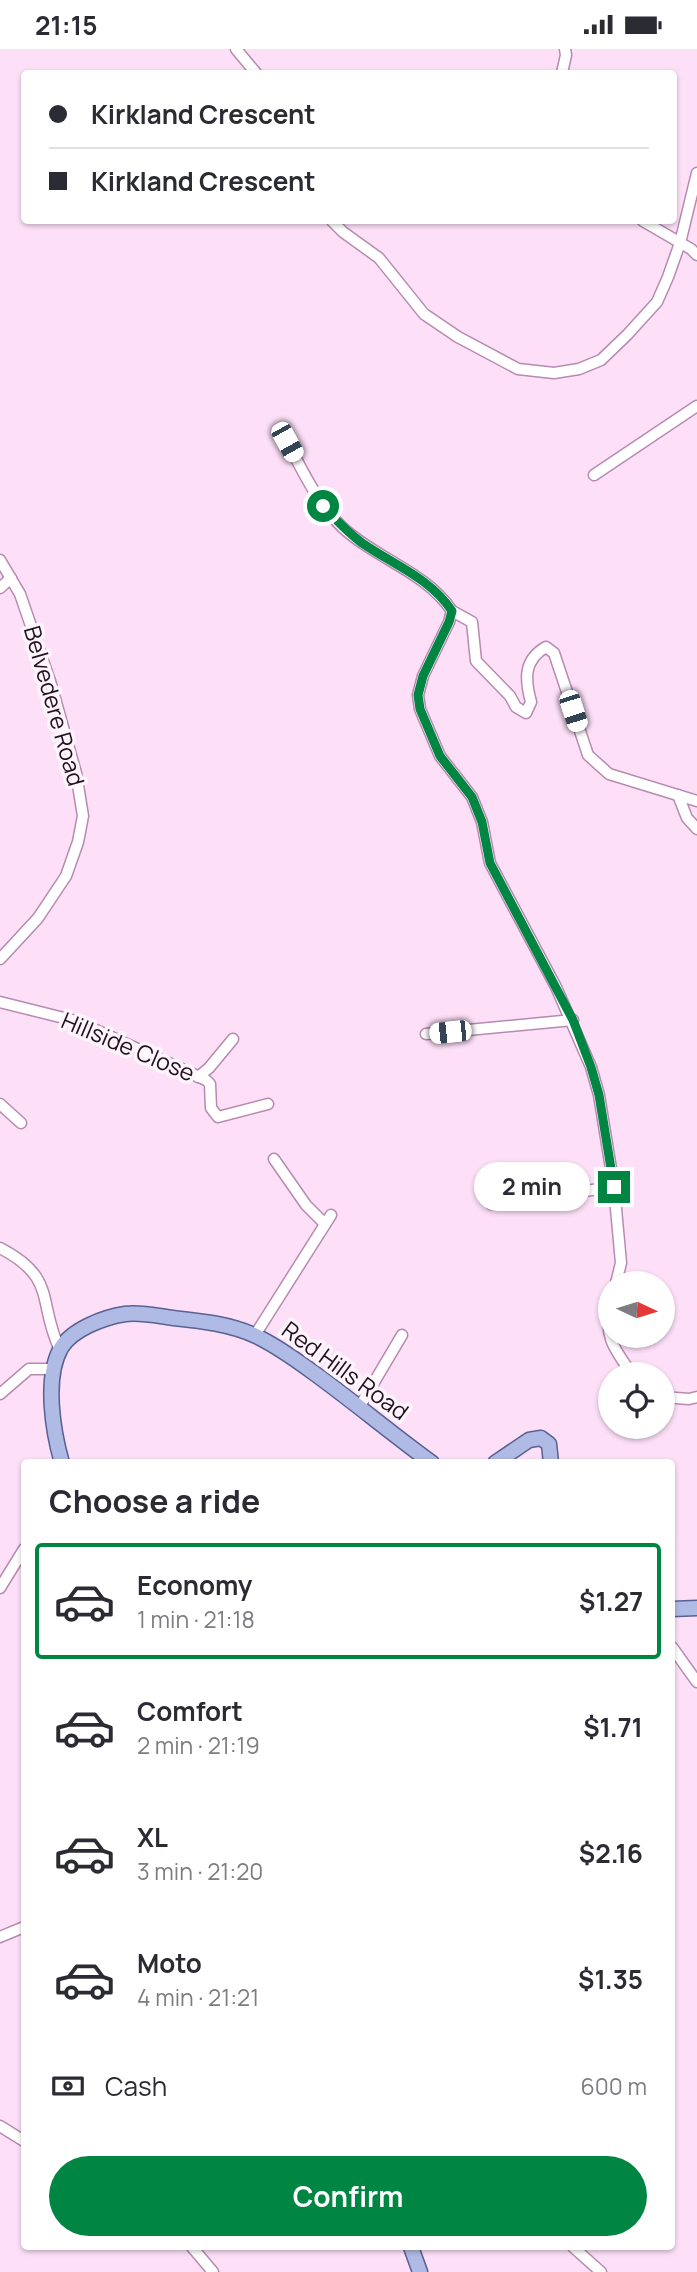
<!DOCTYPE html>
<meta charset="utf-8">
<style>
:root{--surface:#fff;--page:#f7f7f7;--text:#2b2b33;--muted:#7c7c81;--line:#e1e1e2;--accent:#008642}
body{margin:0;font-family:Manrope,sans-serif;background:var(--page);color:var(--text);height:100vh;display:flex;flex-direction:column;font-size:26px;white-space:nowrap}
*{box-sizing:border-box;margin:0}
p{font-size:23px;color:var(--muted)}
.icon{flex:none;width:38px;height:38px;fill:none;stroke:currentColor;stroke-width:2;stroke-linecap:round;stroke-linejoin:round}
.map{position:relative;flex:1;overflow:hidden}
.side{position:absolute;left:21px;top:1410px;width:654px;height:791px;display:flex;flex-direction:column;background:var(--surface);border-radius:7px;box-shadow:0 2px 5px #0004}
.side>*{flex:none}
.top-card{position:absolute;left:21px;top:21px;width:656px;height:154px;border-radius:7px;box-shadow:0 2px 5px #0004;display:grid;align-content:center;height:154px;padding:0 28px;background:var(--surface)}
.needle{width:46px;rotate:94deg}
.buttons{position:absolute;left:598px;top:1222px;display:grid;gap:14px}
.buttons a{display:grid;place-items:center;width:77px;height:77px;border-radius:50%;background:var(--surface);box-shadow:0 2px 5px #0004;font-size:35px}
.end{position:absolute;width:32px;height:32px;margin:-16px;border:9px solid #008642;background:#fff;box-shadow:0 0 0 4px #fff}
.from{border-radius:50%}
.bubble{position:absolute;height:49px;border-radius:24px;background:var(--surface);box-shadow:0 2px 5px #0004;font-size:23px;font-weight:700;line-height:49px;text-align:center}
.car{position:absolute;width:21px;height:42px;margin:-21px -10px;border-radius:9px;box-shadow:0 0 5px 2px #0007;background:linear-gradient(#fff 24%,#345 0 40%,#fff 0 76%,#345 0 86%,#fff 0)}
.top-card b{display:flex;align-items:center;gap:24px;height:66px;font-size:26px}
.top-card b+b{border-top:2px solid var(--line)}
.top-card i{width:18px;height:18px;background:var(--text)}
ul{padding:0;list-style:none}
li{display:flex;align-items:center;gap:21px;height:116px;margin:0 14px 10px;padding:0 14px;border:4px solid transparent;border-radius:7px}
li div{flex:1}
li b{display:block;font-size:26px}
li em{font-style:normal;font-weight:700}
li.on{border-color:var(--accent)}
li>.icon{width:63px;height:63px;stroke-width:1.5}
h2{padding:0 28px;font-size:32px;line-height:84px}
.pay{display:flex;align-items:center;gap:18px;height:77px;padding:0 28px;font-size:26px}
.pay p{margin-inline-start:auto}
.primary-button{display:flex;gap:14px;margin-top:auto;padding:14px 28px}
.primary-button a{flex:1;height:80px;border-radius:42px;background:var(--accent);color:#fff;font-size:28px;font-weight:700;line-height:80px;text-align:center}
.status{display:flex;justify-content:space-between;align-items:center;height:49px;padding:0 35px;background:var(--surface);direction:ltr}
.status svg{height:19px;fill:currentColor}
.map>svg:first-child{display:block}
</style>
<div class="status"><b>21:15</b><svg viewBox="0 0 49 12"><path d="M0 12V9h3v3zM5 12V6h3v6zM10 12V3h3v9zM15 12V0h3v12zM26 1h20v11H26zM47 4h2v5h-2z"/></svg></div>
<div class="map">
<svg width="697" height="2223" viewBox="0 0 697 2223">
<rect width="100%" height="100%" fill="#fde0f8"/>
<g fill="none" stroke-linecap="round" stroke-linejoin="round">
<g stroke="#b78ab0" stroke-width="13">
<g id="minor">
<path d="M236 0 256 24"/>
<path d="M562 24 566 6 565 0"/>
<path d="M332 172 343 183 379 209 424 265 458 288 518 320 554 324 579 320 601 311 627 286 657 253 668 228 680 194 697 124"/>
<path d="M643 172 691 200 697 206"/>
<path d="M287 393C303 422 317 454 342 478 376 510 425 522 452 562L449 573 423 627 418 646 420 660 440 707 472 748 482 773 490 814 556 938 591 1018 599 1046 614 1138 621 1214 616 1234"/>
<path d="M594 426 697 357"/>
<path d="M0 511 20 545 50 632 76 724 83 767 78 793 66 827 38 869 0 910"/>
<path d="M0 539 11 529"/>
<path d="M452 562 472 573 476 612 510 647 516 658 526 664 531 653C525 631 523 611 546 598L554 604 588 706 609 725 697 752"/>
<path d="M678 746 687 769 697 780"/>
<path d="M0 953 76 972 206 1031 210 1035 211 1059 218 1068 268 1055"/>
<path d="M426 985 573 971"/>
<path d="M198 1028 209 1019 233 990"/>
<path d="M0 1055 21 1074"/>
<path d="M274 1110 306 1156 325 1175"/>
<path d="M491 1155 614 1138"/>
<path d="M0 1199C58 1229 37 1253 60 1301"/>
<path d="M611 1255C603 1286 614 1300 632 1325"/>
<path d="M255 1286 331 1166"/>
<path d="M0 1345 29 1320H55"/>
<path d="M663 1348 689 1350 697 1348"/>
<path d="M360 1357 402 1286"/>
<path d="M0 1539 24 1500"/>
<path d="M672 1598 697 1633"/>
<path d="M0 1888 24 1878"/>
<path d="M0 2077 24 2092"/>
<path d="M192 2198 213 2223"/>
<path d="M573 2198 601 2223"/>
</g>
</g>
<g stroke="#5a6194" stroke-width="17">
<g id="major">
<path d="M62 1414C53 1383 44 1329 61 1299 72 1280 105 1268 125 1265 141 1263 158 1267 173 1269 201 1272 230 1275 256 1287 277 1297 295 1310 314 1324 354 1353 392 1385 432 1414"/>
<path d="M495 1414 529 1391 541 1389 549 1395 551 1414"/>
<path d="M672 1560 697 1559"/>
<path d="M411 2198 420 2223"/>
</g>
</g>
<use href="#minor" stroke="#fff" stroke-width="10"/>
<use href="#major" stroke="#afbae5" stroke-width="14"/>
</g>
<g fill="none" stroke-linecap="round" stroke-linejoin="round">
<path stroke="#008642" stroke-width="9" d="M323 457C335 470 347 483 362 494 394 516 430 529 452 562L449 573 423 627 418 646 420 660 440 707 472 748 482 773 490 814 573 971 591 1018 599 1046 614 1138"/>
</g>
<g text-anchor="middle" stroke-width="7" stroke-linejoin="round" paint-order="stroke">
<g font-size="23" fill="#20101e" stroke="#fef4fc">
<text transform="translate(54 657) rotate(74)" y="8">Belvedere Road</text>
<text transform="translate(128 998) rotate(23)" y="8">Hillside Close</text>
<text transform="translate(345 1322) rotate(36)" y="8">Red Hills Road</text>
</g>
</g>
</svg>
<div class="buttons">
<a><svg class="needle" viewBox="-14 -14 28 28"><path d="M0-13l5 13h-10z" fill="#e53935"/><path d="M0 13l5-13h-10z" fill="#7c7c81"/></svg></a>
<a><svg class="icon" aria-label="locate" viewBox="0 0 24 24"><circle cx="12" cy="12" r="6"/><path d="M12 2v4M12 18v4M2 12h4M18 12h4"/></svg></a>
</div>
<i class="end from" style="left:323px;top:457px"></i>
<i class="end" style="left:614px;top:1138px"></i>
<div class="bubble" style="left:474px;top:1113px;width:116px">2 min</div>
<i class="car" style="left:287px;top:393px;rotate:151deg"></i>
<i class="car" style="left:573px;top:662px;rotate:162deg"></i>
<i class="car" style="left:450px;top:983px;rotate:264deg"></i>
<div class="top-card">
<b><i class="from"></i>Kirkland Crescent</b>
<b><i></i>Kirkland Crescent</b>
</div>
<section class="side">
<h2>Choose a ride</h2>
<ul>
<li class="on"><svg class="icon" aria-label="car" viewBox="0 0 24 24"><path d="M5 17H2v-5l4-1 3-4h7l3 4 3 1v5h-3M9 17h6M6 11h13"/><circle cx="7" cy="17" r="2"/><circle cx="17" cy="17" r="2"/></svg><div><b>Economy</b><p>1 min · 21:18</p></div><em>$1.27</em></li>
<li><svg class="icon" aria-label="car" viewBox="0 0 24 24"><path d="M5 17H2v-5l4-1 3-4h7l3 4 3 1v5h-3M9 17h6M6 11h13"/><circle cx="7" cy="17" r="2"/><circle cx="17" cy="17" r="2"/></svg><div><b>Comfort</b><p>2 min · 21:19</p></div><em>$1.71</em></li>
<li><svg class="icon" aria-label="car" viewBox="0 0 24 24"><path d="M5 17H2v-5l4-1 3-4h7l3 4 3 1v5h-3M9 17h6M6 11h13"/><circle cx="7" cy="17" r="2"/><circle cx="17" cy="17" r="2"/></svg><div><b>XL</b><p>3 min · 21:20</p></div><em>$2.16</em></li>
<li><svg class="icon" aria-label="car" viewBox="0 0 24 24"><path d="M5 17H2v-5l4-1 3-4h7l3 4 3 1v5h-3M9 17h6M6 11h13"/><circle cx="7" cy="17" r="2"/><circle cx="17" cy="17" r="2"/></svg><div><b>Moto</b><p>4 min · 21:21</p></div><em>$1.35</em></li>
</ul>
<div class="pay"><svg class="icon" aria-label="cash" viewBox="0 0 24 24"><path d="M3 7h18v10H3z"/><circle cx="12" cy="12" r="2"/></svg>Cash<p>600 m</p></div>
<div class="primary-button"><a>Confirm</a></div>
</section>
</div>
